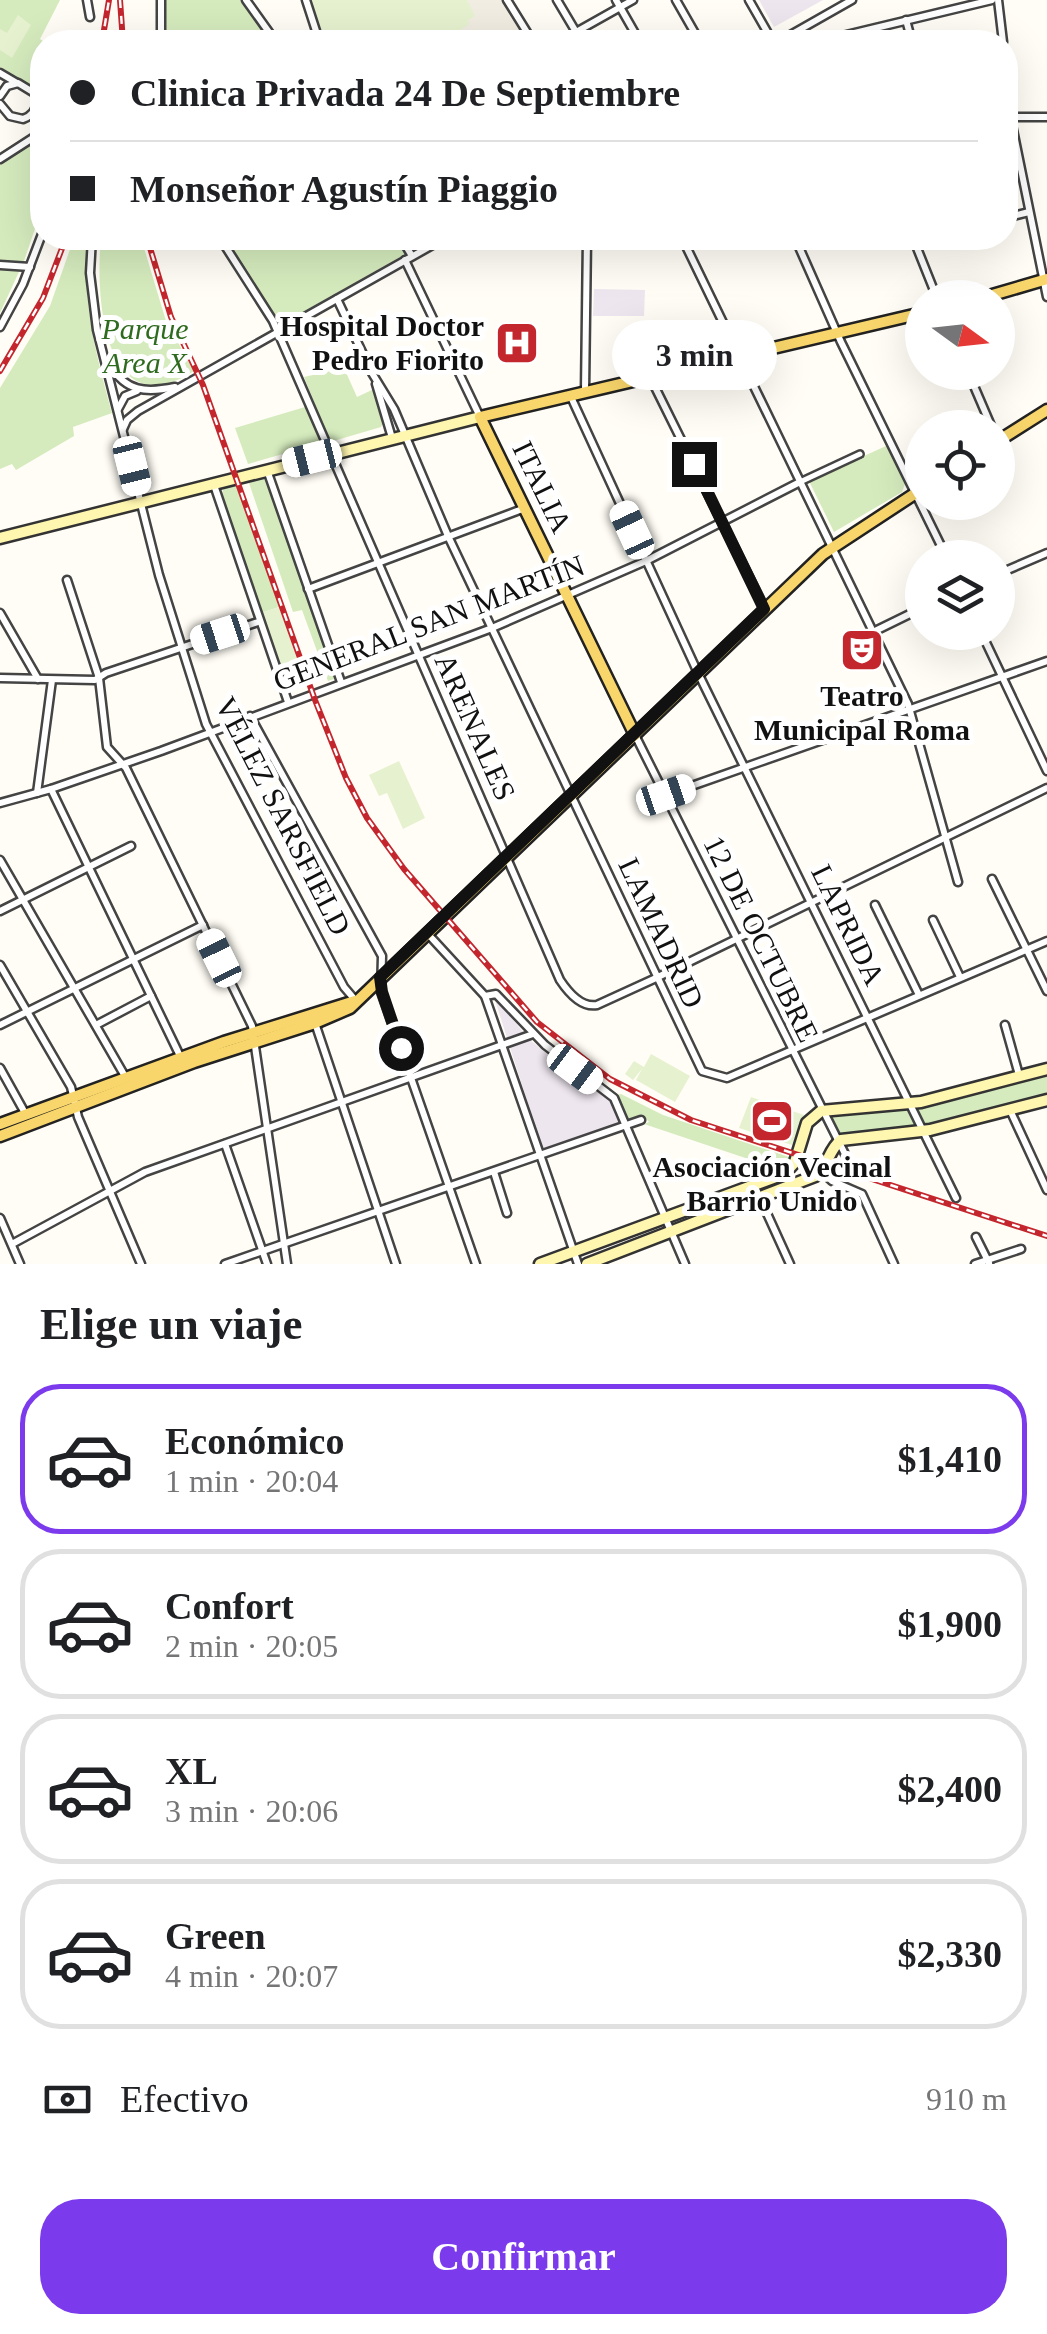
<!DOCTYPE html>
<html lang="es">
<meta charset="utf-8">
<style>
:root{--surface:#fff;--page:#f2f2f2;--text:#202124;--muted:#757577;--line:#e0e0e0;--accent:#7c3aed}
body{margin:0;font-family:"Times New Roman",serif;background:var(--page);color:var(--text);height:100vh;display:flex;flex-direction:column;font-size:38px;white-space:nowrap}
*{box-sizing:border-box;margin:0}
p{font-size:32px;color:var(--muted)}
.icon{flex:none;width:55px;height:55px;fill:none;stroke:currentColor;stroke-width:2;stroke-linecap:round;stroke-linejoin:round}
.map{position:relative;height:1264px;overflow:hidden}
.side{display:flex;flex-direction:column;background:var(--surface);flex:1}
.side>*{flex:none}
.top-card{position:absolute;left:30px;top:30px;width:988px;height:220px;border-radius:40px;box-shadow:0 10px 40px #0002;display:grid;align-content:center;height:220px;padding:0 40px;background:var(--surface)}
.needle{width:65px;rotate:105deg}
.buttons{position:absolute;left:905px;top:280px;display:grid;gap:20px}
.buttons a{display:grid;place-items:center;width:110px;height:110px;border-radius:50%;background:var(--surface);box-shadow:0 10px 40px #0002;font-size:50px}
.end{position:absolute;width:45px;height:45px;margin:-22px;border:12px solid #111;background:#fff;box-shadow:0 0 0 5px #fff}
.from{border-radius:50%}
.bubble{position:absolute;height:70px;border-radius:35px;background:var(--surface);box-shadow:0 10px 40px #0002;font-size:32px;font-weight:600;line-height:70px;text-align:center}
.car{position:absolute;width:30px;height:60px;margin:-30px -15px;border-radius:12px;box-shadow:0 0 8px 2px #0007;background:linear-gradient(#fff 24%,#345 0 40%,#fff 0 76%,#345 0 86%,#fff 0)}
.top-card b{display:flex;align-items:center;gap:35px;height:95px;font-size:38px}
.top-card b+b{border-top:2px solid var(--line)}
.top-card i{width:25px;height:25px;background:var(--text)}
ul{padding:0;list-style:none}
li{display:flex;align-items:center;gap:30px;height:150px;margin:0 20px 15px;padding:0 20px;border:5px solid var(--line);border-radius:40px}
li div{flex:1}
li b{display:block;font-size:38px}
li em{font-style:normal;font-weight:600}
li.active{border-color:var(--accent)}
li>.icon{width:90px;height:90px;stroke-width:1.5}
h2{padding:0 40px;font-size:45px;line-height:120px}
.pay{display:flex;align-items:center;gap:25px;height:110px;padding:0 40px;font-size:38px}
.pay p{margin-inline-start:auto}
.primary-button{display:flex;gap:20px;margin-top:auto;padding:20px 40px}
.primary-button a{flex:1;height:115px;border-radius:40px;background:var(--accent);color:#fff;font-size:40px;font-weight:600;line-height:115px;text-align:center}
.map>svg:first-child{display:block}
</style>
<div class="map">
<svg width="1047" height="1264" viewBox="0 0 1047 1264">
<rect width="100%" height="100%" fill="#fffdf5"/>
<g fill="#eee6ef">
<path d="M759 0H823L774 27Z"/>
<path d="M594 289 645 290 644 316H593Z"/>
<path d="M494 997 529 1039 575 1077 610 1100 619 1122 543 1151Z"/>
</g>
<g fill="#d5ebbd">
<path d="M0 0H60L40 39 44 42 42 92 0 67Z"/>
<path d="M165 0H244L273 42H166Z"/>
<path d="M42 135V208L24 261 0 313V162Z"/>
<path d="M74 238H88C81 299 96 354 112 413L73 427 74 436 16 470 12 464 0 469V388L50 306Z"/>
<path d="M101 238H141L166 321 194 371C103 429 95 294 101 238Z"/>
<path d="M225 238H397L407 253 280 325Z"/>
<path d="M344 368 357 397 374 389 383 423 381 427 330 442 304 377Z"/>
<path d="M305 407 321 443 248 464 235 428Z"/>
<path d="M886 446 906 481 902 492 834 532 809 481Z"/>
<path d="M263 478 267 479 337 678 328 681 302 610 293 612 249 483Z"/>
<path d="M237 485 279 607 261 613 221 496 224 488Z"/>
<path d="M1047 1069V1100L923 1131 910 1103Z"/>
<path d="M621 1094 663 1115 792 1158 782 1167 775 1168 644 1124 649 1122 644 1116 628 1119 617 1095Z"/>
<path d="M908 1109 916 1124 915 1129 843 1136 838 1135 829 1116Z"/>
</g>
<g fill="#e6f2cf">
<path d="M312 0H503L529 42H323Z"/>
<path d="M18 15 31 25 12 58 0 50V29L7 33Z"/>
<path d="M279 607 306 685 289 692 261 613Z"/>
<path d="M399 761 425 818 403 829 387 793 379 796 369 775Z"/>
<path d="M651 1054 690 1076 675 1102 636 1080 642 1069 633 1080 625 1074 634 1061 644 1067Z"/>
<path d="M751 1097 804 1115 792 1145 739 1128Z"/>
</g>
<path fill="#f1ede2" d="M467 0H503L529 42H449V37L469 24 468 20 475 16Z"/>
<g fill="none" stroke-linecap="round" stroke-linejoin="round">
<g stroke="#444" stroke-width="10">
<path id="pedestrian" d="M800 482 860 454"/>
</g>
<g stroke="#444" stroke-width="11">
<g id="minor">
<path d="M87 0 90 17"/>
<path d="M161 0V42"/>
<path d="M246 0 276 42"/>
<path d="M507 0 533 42"/>
<path d="M557 0 582 42"/>
<path d="M616 0 640 42"/>
<path d="M676 0 700 42"/>
<path d="M749 0 773 42"/>
<path d="M998 0 1003 42"/>
<path d="M906 20 912 42"/>
<path d="M576 32 633 0"/>
<path d="M797 32 800 42"/>
<path d="M302 42 317 34 306 0"/>
<path d="M778 42 852 0"/>
<path d="M817 42 992 0"/>
<path d="M1005 63 1010 115 1047 297"/>
<path d="M0 73 17 83"/>
<path d="M0 96 7 86 18 83 36 94C39 106 34 115 23 119L10 116 0 104"/>
<path d="M1005 117H1047"/>
<path d="M0 159 42 132"/>
<path d="M1005 218 1029 212"/>
<path d="M92 238 90 273 97 330 159 575 206 724 344 987 356 1001"/>
<path d="M220 238 273 321 560 980C568 992 581 1008 597 1005L656 978 1047 788"/>
<path d="M401 238 412 256"/>
<path d="M682 238 908 704 958 882"/>
<path d="M795 238 841 342 947 558"/>
<path d="M913 238 937 298"/>
<path d="M405 260 480 417"/>
<path d="M0 265 30 267"/>
<path d="M337 299 372 373 394 409 448 536 702 1071 727 1078 1047 941"/>
<path d="M0 327 23 284 42 234"/>
<path d="M110 365C126 392 146 393 175 387"/>
<path d="M968 372 992 428"/>
<path d="M650 377 765 609"/>
<path d="M376 384 392 438"/>
<path d="M585 391 587 238"/>
<path d="M571 397 698 673 956 1198"/>
<path d="M118 409 125 396 137 391"/>
<path d="M123 429 127 420 138 411 445 238"/>
<path d="M267 470 341 682"/>
<path d="M214 485 288 702"/>
<path d="M998 574 1047 553"/>
<path d="M67 580 99 678 107 747 126 768 252 1026 287 1264"/>
<path d="M308 589 525 508"/>
<path d="M0 613 38 679"/>
<path d="M873 632 922 608"/>
<path d="M981 632 1047 771"/>
<path d="M0 678 95 680 106 673 258 622"/>
<path d="M250 716 382 956 381 992 476 1264"/>
<path d="M635 735 849 1162"/>
<path d="M51 789 181 1058"/>
<path d="M37 793 52 680"/>
<path d="M666 795 1047 661"/>
<path d="M0 803 51 789 161 751 492 628 646 561 800 482"/>
<path d="M0 860 126 1078"/>
<path d="M992 879 1047 991"/>
<path d="M875 905 919 995"/>
<path d="M0 911 131 846"/>
<path d="M933 920 960 977"/>
<path d="M427 933 485 996 578 1264"/>
<path d="M0 965 71 1087 78 1117 141 1264"/>
<path d="M485 996 496 994 545 1045 614 1098 685 1264"/>
<path d="M315 1023 396 1264"/>
<path d="M0 1025 203 925"/>
<path d="M96 1025 151 996"/>
<path d="M1005 1025 1019 1075"/>
<path d="M0 1068 25 1113"/>
<path d="M1010 1110 1047 1190"/>
<path d="M225 1144 267 1264"/>
<path d="M494 1172 507 1213"/>
<path d="M822 1172 832 1181 862 1194 894 1264"/>
<path d="M754 1185 790 1264"/>
<path d="M0 1218 20 1264"/>
<path d="M976 1237 989 1263"/>
<path d="M12 1244 145 1172 533 1034"/>
<path d="M225 1264 641 1120"/>
<path d="M975 1264 1021 1249"/>
</g>
</g>
<g stroke="#333" stroke-width="15">
<g id="secondary">
<path d="M0 538 480 417"/>
<path d="M540 1264 784 1174 795 1162 807 1123 821 1111 921 1102 1047 1069"/>
<path d="M587 1264 815 1176C828 1168 828 1150 841 1140L930 1130 1047 1100"/>
</g>
</g>
<g stroke="#222" stroke-width="15">
<g id="primary">
<path d="M982 298 1047 279"/>
<path d="M998 441 1047 410"/>
<path d="M635 735 480 417 922 313"/>
<path d="M0 1124 224 1042 355 1001"/>
<path d="M0 1136 194 1062 315 1023 350 1008 823 554 922 489"/>
</g>
</g>
<use href="#pedestrian" stroke="#fff" stroke-width="5"/>
<use href="#minor" stroke="#fff" stroke-width="6"/>
<use href="#secondary" stroke="#fff6b0" stroke-width="10"/>
<use href="#primary" stroke="#f9d66b" stroke-width="10"/>
<g stroke="#c4262e" stroke-width="6">
<g id="rail">
<path d="M120 0 123 42"/>
<path d="M102 42 109 0"/>
<path d="M147 238 171 317 203 385 315 700 346 778 367 818 404 869 537 1022 610 1079 691 1120 1047 1236"/>
<path d="M0 371 43 298 66 238"/>
</g>
</g>
<use href="#rail" stroke="#fff" stroke-width="2.5" stroke-dasharray="8" stroke-linecap="butt"/>
</g>
<g fill="none" stroke-linecap="round" stroke-linejoin="round">
<path stroke="#111" stroke-width="12" d="M401 1048 382 992 380 977 764 609 694 464"/>
</g>
<defs>
<g id="hospital-square" transform="scale(2.25)"><rect x="-9" y="-9" width="18" height="18" rx="4" fill="#c4262e" stroke="#fff"/><path d="M-5-5h3v3.5h4V-5h3V5h-3V1.5h-4V5h-3Z" fill="#fff"/></g>
<g id="theatre-square" transform="scale(2.25)"><rect x="-9" y="-9" width="18" height="18" rx="4" fill="#c4262e" stroke="#fff"/><path d="M-5-5.5Q0-4 5-5.5V0Q5 5 0 6Q-5 5-5 0ZM-3.3-2.5H-1v1.5H-3.3ZM1-2.5H3.3v1.5H1ZM-2.8 1Q0 5.5 2.8 1Z" fill="#fff"/></g>
<g id="stadium-square" transform="scale(2.25)"><rect x="-9" y="-9" width="18" height="18" rx="4" fill="#c4262e" stroke="#fff"/><path d="M0-5a6.5 5 0 1 0 0 10a6.5 5 0 1 0 0-10ZM-3.5-1.8h7v3.6h-7Z" fill="#fff"/></g>
</defs>
<g fill-rule="evenodd">
<use href="#hospital-square" x="517" y="343"/>
<use href="#theatre-square" x="862" y="650"/>
<use href="#stadium-square" x="772" y="1121"/>
</g>
<g text-anchor="middle" stroke-width="10" stroke-linejoin="round" paint-order="stroke">
<g font-size="30" font-weight="bold" fill="#111" stroke="#fff">
<text x="484" y="336" text-anchor="end">Hospital Doctor<tspan x="484" dy="34">Pedro Fiorito</tspan></text>
<text x="862" y="706">Teatro<tspan x="862" dy="34">Municipal Roma</tspan></text>
<text x="772" y="1177">Asociación Vecinal<tspan x="772" dy="34">Barrio Unido</tspan></text>
</g>
<g font-size="30" font-style="italic" fill="#2f6b1f" stroke="#fff">
<text x="145" y="339">Parque<tspan x="145" dy="34">Area X</tspan></text>
</g>
<g font-size="30" fill="#111" stroke="#fff">
<text transform="translate(542 487) rotate(64)" y="10">ITALIA</text>
<text transform="translate(429 623) rotate(-21)" y="10">GENERAL SAN MARTÍN</text>
<text transform="translate(475 727) rotate(66)" y="10">ARENALES</text>
<text transform="translate(283 816) rotate(63)" y="10">VÉLEZ SARSFIELD</text>
<text transform="translate(848 925) rotate(64)" y="10">LAPRIDA</text>
<text transform="translate(661 933) rotate(65)" y="10">LAMADRID</text>
<text transform="translate(761 939) rotate(64)" y="10">12 DE OCTUBRE</text>
</g>
</g>
</svg>
<div class="buttons">
<a><svg class="needle" viewBox="-14 -14 28 28"><path d="M0-13l5 13h-10z" fill="#e53935"/><path d="M0 13l5-13h-10z" fill="#757577"/></svg></a>
<a><svg class="icon" aria-label="locate" viewBox="0 0 24 24"><circle cx="12" cy="12" r="6"/><path d="M12 2v4M12 18v4M2 12h4M18 12h4"/></svg></a>
<a><svg class="icon" aria-label="layers" viewBox="0 0 24 24"><path d="M12 4l9 5-9 5-9-5zM3 14l9 5 9-5"/></svg></a>
</div>
<i class="end from" style="left:401px;top:1048px"></i>
<i class="end" style="left:694px;top:464px"></i>
<div class="bubble" style="left:612px;top:320px;width:165px">3 min</div>
<i class="car" style="left:312px;top:458px;rotate:256deg"></i>
<i class="car" style="left:132px;top:466px;rotate:166deg"></i>
<i class="car" style="left:632px;top:530px;rotate:335deg"></i>
<i class="car" style="left:220px;top:634px;rotate:252deg"></i>
<i class="car" style="left:666px;top:795px;rotate:71deg"></i>
<i class="car" style="left:219px;top:958px;rotate:334deg"></i>
<i class="car" style="left:575px;top:1069px;rotate:127deg"></i>
<div class="top-card">
<b><i class="from"></i>Clinica Privada 24 De Septiembre</b>
<b><i></i>Monseñor Agustín Piaggio</b>
</div>
</div>
<section class="side">
<h2>Elige un viaje</h2>
<ul>
<li class="active"><svg class="icon" aria-label="car" viewBox="0 0 24 24"><path d="M5 17H2v-5l4-1 3-4h7l3 4 3 1v5h-3M9 17h6M6 11h13"/><circle cx="7" cy="17" r="2"/><circle cx="17" cy="17" r="2"/></svg><div><b>Económico</b><p>1 min · 20:04</p></div><em>$1,410</em></li>
<li><svg class="icon" aria-label="car" viewBox="0 0 24 24"><path d="M5 17H2v-5l4-1 3-4h7l3 4 3 1v5h-3M9 17h6M6 11h13"/><circle cx="7" cy="17" r="2"/><circle cx="17" cy="17" r="2"/></svg><div><b>Confort</b><p>2 min · 20:05</p></div><em>$1,900</em></li>
<li><svg class="icon" aria-label="car" viewBox="0 0 24 24"><path d="M5 17H2v-5l4-1 3-4h7l3 4 3 1v5h-3M9 17h6M6 11h13"/><circle cx="7" cy="17" r="2"/><circle cx="17" cy="17" r="2"/></svg><div><b>XL</b><p>3 min · 20:06</p></div><em>$2,400</em></li>
<li><svg class="icon" aria-label="car" viewBox="0 0 24 24"><path d="M5 17H2v-5l4-1 3-4h7l3 4 3 1v5h-3M9 17h6M6 11h13"/><circle cx="7" cy="17" r="2"/><circle cx="17" cy="17" r="2"/></svg><div><b>Green</b><p>4 min · 20:07</p></div><em>$2,330</em></li>
</ul>
<div class="pay"><svg class="icon" aria-label="cash" viewBox="0 0 24 24"><path d="M3 7h18v10H3z"/><circle cx="12" cy="12" r="2"/></svg>Efectivo<p>910 m</p></div>
<div class="primary-button"><a>Confirmar</a></div>
</section>
